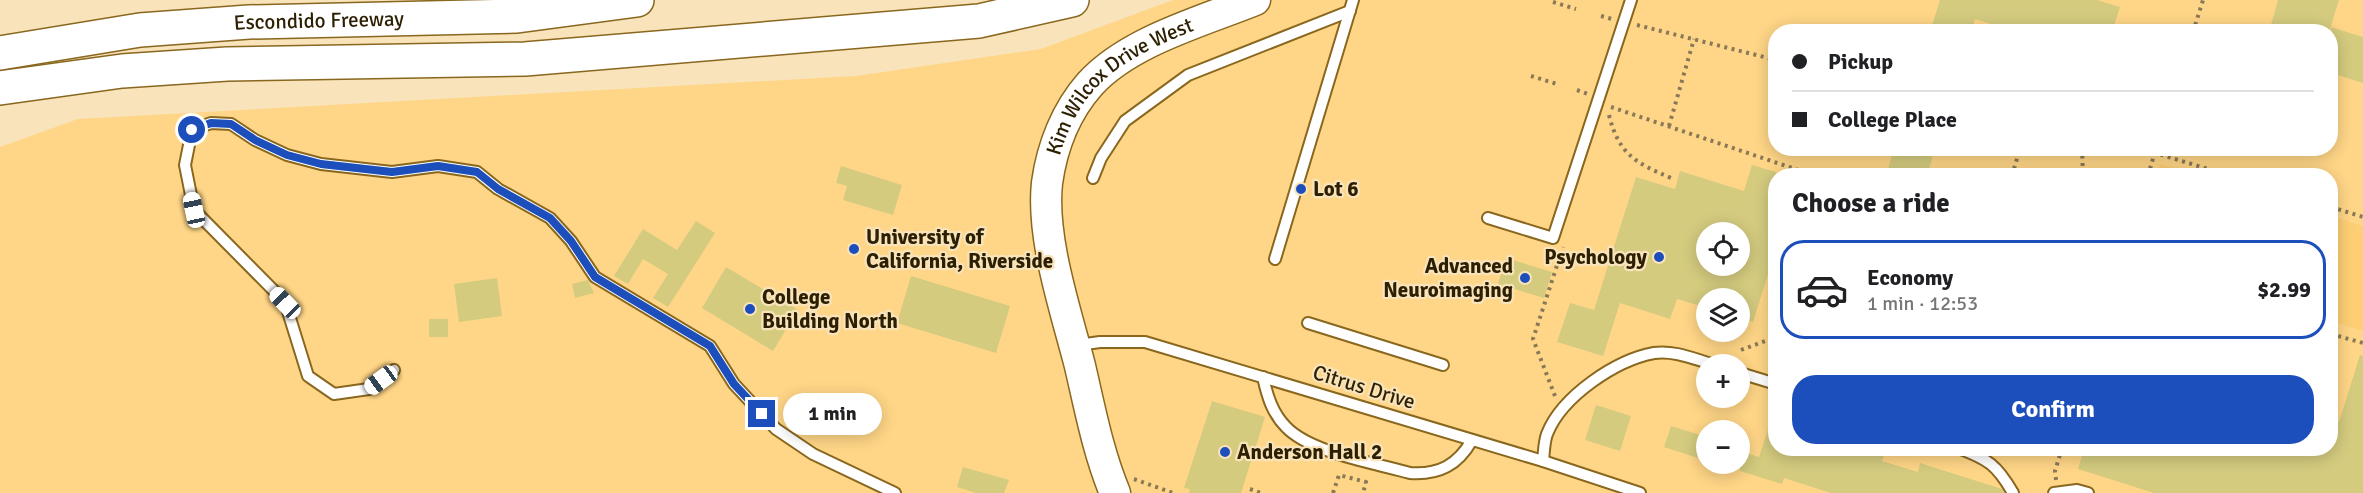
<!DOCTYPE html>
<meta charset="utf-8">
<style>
:root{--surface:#fff;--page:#f2f2f2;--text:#202124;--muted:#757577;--line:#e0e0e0;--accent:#1d4fbc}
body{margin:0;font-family:Signika,sans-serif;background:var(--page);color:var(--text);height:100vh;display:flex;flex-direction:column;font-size:22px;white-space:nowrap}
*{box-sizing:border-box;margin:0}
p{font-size:20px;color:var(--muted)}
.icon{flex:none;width:33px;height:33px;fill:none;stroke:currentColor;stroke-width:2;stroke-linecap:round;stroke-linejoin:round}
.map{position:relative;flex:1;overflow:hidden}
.sheet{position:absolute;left:1768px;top:168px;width:570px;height:288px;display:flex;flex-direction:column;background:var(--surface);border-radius:24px;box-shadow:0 3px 15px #0003}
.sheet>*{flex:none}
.top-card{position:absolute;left:1768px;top:24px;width:570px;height:132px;border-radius:24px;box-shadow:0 3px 15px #0003;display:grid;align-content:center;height:132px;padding:0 24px;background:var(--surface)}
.controls{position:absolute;left:1696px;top:222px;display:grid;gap:12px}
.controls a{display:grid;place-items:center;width:54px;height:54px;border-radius:50%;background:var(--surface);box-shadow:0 3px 15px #0003;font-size:30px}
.end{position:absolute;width:27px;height:27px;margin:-14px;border:8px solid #1d4fbc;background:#fff;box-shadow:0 0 0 3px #fff}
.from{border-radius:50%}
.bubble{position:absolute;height:42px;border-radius:21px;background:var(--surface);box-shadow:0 3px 15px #0003;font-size:20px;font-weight:700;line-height:42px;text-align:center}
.car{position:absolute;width:18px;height:36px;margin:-18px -9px;border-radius:8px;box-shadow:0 0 4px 2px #0007;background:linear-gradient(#fff 24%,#345 0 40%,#fff 0 76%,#345 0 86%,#fff 0)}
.top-card b{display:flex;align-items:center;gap:21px;height:57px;font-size:22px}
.top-card b+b{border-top:2px solid var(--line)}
.top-card i{width:15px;height:15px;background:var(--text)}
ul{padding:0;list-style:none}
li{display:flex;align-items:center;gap:18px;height:99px;margin:0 12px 9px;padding:0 12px;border:3px solid transparent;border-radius:24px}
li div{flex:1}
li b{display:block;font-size:22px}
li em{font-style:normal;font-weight:700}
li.active{border-color:var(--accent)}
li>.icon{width:54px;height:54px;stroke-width:1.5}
h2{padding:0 24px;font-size:27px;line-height:72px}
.action{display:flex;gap:12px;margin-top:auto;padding:12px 24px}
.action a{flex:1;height:69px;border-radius:24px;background:var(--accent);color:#fff;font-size:24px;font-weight:700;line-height:69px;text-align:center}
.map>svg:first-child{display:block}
</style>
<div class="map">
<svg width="2363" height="493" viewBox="0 0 2363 493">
<rect width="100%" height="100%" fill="#f9e3ba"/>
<path fill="#ffd687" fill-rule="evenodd" d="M1173 0H2363V493H0V147L78 119 856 76 1041 49ZM1776 32H2331V148H1776ZM1776 176H2331V448H1776ZM1707 232H1740V266H1707ZM1707 298H1740V332H1707ZM1707 364H1740V398H1707ZM1707 430H1740V464H1707Z"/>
<g fill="#fdce73">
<path d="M2160 164 2199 175H2157Z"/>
<path d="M2331 216 2363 226V331L2331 321Z"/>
</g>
<g fill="#d4cb7f" fill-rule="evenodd">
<path d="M1940 0H2097L2120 7 2112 32H2017L1975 19 1971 32H1930Z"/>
<path d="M2278 0H2339L2329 32H2269Z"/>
<path d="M2331 27 2363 37V83L2331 73Z"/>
<path d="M1894 148H1935L1927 176H1886Z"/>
<path d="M1752 165 1776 172V249L1753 322 1740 318V298H1707V308L1677 299 1670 319 1620 303 1603 356 1557 342 1570 303 1594 310 1636 177 1675 189 1680 171 1744 191ZM1707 232H1740V266H1707Z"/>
<path d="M841 166 902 185 893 215 843 200 847 186 836 183Z"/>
<path d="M696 221 715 233 668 307 653 298 668 274 643 259 628 284 614 276 643 229 677 250Z"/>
<path d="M1506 258 1552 272 1544 298 1498 284Z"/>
<path d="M726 267 798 310 773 351 702 308Z"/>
<path d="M911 276 1010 306 996 353 897 323Z"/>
<path d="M497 278 502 316 459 322 454 284Z"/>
<path d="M588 280 594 293 575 298 572 284Z"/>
<rect x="429" y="319" width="19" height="18"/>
<path d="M2360 355 2363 356V493H2154L2078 469 2084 448H2331V419L2339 422Z"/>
<path d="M1212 401 1265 417 1241 493H1189L1190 489 1184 488Z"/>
<path d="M1596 405 1631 416 1620 451 1585 440Z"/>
<path d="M1773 414 1776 415V448H1886L1882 461 1918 472 1920 463 2002 489 2004 493H1831L1784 478 1782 484 1740 471V451L1759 457Z"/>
<path d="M1671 426 1707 437V461L1664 447Z"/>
<path d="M963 467 1009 480 1004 493H976L957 487Z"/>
</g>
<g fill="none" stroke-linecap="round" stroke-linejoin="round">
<g stroke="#89671e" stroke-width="14">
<g id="lane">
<path d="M1093 178 1101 158 1125 121 1188 75 1350 11"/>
<path d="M1488 218 1553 238 1631 0"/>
<path d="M1275 259 1353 0"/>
<path d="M1308 323 1443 365"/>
<path d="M1078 345 1100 342H1145L1543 461 1640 493"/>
<path d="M394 370 369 389 334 394 308 376 285 302 194 210 185 165 192 130 211 123 231 124 255 140 287 155 321 164 392 172 438 166 477 172 498 189 550 218 571 241 595 277 710 346 734 384 776 429 813 454 895 493"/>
<path d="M1740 373 1776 384"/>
<path d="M1263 377C1267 395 1272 413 1286 427 1311 453 1375 463 1410 473 1439 475 1458 465 1472 440"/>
<path d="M1958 448C1988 459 1997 465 2013 493"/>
<path d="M1543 461C1544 452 1544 442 1547 434 1562 396 1616 360 1654 353 1674 350 1694 359 1712 364"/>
<path d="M2054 493 2077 490 2088 493"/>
</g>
</g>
<g stroke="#89671e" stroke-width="33">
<g id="secondary">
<path id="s1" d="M1115 493C1098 452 1090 409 1080 366 1066 311 1041 239 1047 183 1052 147 1066 111 1090 84 1129 41 1203 21 1255 0"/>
</g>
</g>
<g stroke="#89671e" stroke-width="36">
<g id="highway">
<path id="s2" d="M0 53 140 30 249 22 517 16 637 0"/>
<path d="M0 88 122 71 227 64 525 59 979 21 1072 0"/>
</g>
</g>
<g stroke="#8a7956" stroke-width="4" stroke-dasharray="3 4.5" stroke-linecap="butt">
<path d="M1553 2 1576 9"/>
<path d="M1601 16 1612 19"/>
<path d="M1637 25 1776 60"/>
<path d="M2193 32 2203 0"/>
<path d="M1531 76 1557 84"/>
<path d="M1577 90 1588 94"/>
<path d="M1611 107 1816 176"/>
<path d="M1609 115C1619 155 1636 163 1671 178"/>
<path d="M1669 126 1694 39"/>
<path d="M2082 148 2083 176"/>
<path d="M2139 148 2231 176"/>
<path d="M2012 176 2020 148"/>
<path d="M2148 176 2156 148"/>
<path d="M2331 207 2363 217"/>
<path d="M2331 334 2363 343"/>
<path d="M1741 350 1776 337"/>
<path d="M1555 396 1533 339 1563 247"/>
<path d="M1134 479 1173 493"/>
<path d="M2056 480 2055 471 2062 448"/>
<path d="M1250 489 1261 493"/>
<path d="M1333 493 1339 475 1366 482 1363 493"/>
</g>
<use href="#lane" stroke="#fff" stroke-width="10"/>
<use href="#secondary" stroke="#fff" stroke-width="30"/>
<use href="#highway" stroke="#fff" stroke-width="33"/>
</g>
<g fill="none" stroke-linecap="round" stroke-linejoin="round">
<path stroke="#1d4fbc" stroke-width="8" d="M192 130 211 123 231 124 255 140 287 155 321 164 392 172 438 166 477 172 498 189 550 218 571 241 595 277 710 346 734 384 762 414"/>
</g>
<g fill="#1d4fbc" stroke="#f9e3ba" stroke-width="2">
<circle cx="1301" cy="189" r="6"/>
<circle cx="854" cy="249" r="6"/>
<circle cx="1659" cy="257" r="6"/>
<circle cx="1525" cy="278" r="6"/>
<circle cx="750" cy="309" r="6"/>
<circle cx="1225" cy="452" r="6"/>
</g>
<g text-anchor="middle" stroke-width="4.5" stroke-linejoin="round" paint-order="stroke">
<g font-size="21" fill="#2d1f02" stroke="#f9e3ba">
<text dy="7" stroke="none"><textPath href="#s2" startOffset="321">Escondido Freeway</textPath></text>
<text dy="7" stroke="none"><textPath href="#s1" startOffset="448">Kim Wilcox Drive West</textPath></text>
<text transform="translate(1364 387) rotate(17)" y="7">Citrus Drive</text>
</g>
<g font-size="21" font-weight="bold" fill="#2d1f02" stroke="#f9e3ba" text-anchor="start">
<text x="1313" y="196">Lot 6</text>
<text x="866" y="244">University of<tspan x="866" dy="24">California, Riverside</tspan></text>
<text x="1647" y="264" text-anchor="end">Psychology</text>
<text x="1513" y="273" text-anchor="end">Advanced<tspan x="1513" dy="24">Neuroimaging</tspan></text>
<text x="762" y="304">College<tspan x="762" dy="24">Building North</tspan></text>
<text x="1237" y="459">Anderson Hall 2</text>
</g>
</g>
</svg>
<div class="controls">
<a><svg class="icon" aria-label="locate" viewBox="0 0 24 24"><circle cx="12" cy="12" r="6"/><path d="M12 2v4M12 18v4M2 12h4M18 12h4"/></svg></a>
<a><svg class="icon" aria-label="layers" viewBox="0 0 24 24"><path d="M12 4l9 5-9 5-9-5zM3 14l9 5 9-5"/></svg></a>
<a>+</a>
<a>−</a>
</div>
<i class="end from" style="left:192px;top:130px"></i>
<i class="end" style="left:762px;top:414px"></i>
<div class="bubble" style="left:783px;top:393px;width:99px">1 min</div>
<i class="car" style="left:194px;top:210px;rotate:348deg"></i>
<i class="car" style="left:285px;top:303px;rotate:316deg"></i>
<i class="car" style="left:381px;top:380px;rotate:234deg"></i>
<div class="top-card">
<b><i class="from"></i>Pickup</b>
<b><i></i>College Place</b>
</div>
<section class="sheet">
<h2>Choose a ride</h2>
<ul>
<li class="active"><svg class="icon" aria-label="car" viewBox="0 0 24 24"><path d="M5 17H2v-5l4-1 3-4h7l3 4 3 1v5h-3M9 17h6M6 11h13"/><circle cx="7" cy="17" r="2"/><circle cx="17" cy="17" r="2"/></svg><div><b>Economy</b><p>1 min · 12:53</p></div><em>$2.99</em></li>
</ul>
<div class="action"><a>Confirm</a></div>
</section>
</div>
